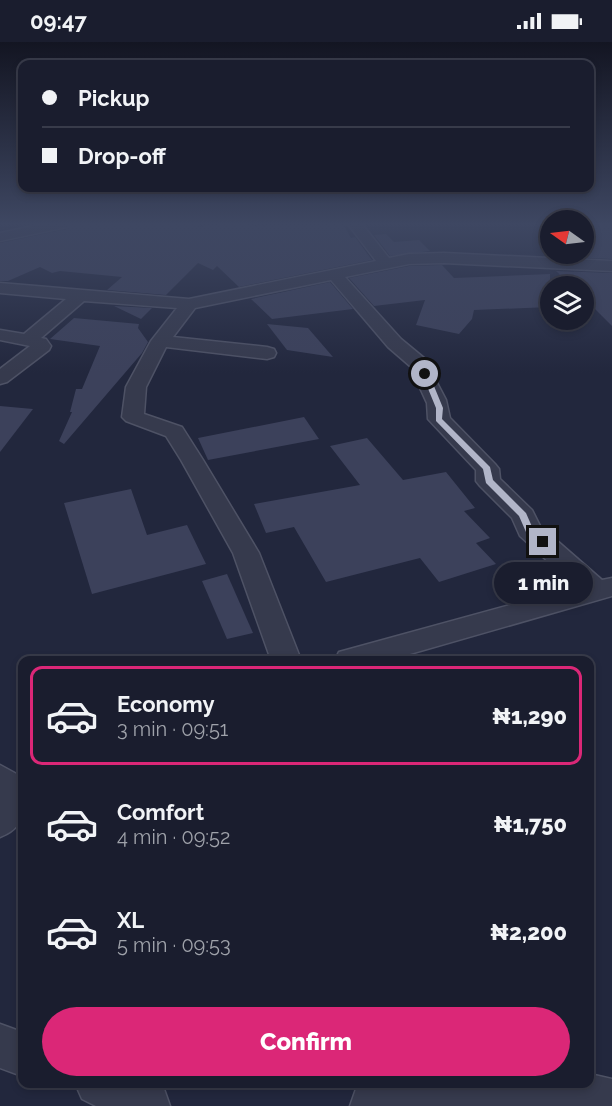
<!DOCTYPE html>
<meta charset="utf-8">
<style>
:root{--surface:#1a1d2e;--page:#232636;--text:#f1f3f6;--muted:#9fa2aa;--line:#383b4a;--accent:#db2777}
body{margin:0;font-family:Raleway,sans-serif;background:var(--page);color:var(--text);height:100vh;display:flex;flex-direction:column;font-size:22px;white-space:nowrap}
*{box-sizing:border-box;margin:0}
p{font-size:20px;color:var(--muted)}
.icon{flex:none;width:33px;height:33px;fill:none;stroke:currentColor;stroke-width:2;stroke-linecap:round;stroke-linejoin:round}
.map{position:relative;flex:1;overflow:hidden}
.sheet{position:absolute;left:18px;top:614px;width:576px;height:432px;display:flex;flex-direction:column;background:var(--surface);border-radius:12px;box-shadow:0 3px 9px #0003,0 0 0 2px var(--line)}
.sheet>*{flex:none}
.top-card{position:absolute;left:18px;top:18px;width:576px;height:132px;border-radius:12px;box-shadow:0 3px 9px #0003,0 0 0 2px var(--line);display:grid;align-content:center;height:132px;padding:0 24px;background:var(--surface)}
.needle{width:39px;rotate:284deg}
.controls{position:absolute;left:540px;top:168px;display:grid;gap:12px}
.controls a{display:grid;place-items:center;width:54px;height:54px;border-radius:50%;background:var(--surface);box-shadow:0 3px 9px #0003,0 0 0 2px var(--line);font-size:30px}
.end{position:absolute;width:27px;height:27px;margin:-14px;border:8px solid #b1b5c8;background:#111;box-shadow:0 0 0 3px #111}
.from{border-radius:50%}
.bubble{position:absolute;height:42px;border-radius:21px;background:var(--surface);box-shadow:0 3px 9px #0003,0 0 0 2px var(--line);font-size:20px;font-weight:800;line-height:42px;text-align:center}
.top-card b{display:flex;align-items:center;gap:21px;height:57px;font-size:22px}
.top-card b+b{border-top:2px solid var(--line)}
.top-card i{width:15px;height:15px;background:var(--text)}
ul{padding:10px 0 0;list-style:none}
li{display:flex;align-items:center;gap:18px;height:99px;margin:0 12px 9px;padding:0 12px;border:3px solid transparent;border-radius:12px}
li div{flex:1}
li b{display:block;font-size:22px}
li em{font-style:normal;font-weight:800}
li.current{border-color:var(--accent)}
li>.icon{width:54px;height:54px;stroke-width:1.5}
.action{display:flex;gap:12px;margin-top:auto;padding:12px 24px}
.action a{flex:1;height:69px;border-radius:36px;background:var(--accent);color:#fff;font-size:24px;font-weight:800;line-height:69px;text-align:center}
.status{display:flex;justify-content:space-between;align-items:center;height:42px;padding:0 30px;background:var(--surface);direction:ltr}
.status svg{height:16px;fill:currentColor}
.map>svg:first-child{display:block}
</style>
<div class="status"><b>09:47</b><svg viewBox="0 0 49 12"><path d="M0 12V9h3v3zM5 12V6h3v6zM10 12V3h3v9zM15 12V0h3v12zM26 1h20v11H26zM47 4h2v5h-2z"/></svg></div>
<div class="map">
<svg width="612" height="1064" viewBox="0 0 612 1064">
<rect width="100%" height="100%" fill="#22273d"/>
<g fill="#3c415b">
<path d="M71 182H197L198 185 219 182H248L250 184 343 182 351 196 355 195 372 218 239 245 217 224 213 228 198 221 166 253 107 248 122 235 60 229 52 231 40 225 8 239H0V201L67 187Z"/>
<path d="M540 182H550V212H584V182H612V217L547 214Z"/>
<path d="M386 192 394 200 419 198 430 209 390 214 374 193Z"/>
<path d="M442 223 454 236 550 232V265L474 268 472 277 459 292 416 283 425 258 374 264 349 236 409 224Z"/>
<path d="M556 229 612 231V284L584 256V244H572Z"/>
<path d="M330 240 353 267 272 277 251 257Z"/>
<path d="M114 264 152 266 141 277Z"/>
<path d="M74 276 139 282 138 286 148 300 142 311 64 402 59 399 72 370H70L76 347H82L100 304 50 297Z"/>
<path d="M267 282 308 286 333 315 287 308Z"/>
<path d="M0 364 33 367 0 410Z"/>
<path d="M304 375 319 397 208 418 198 396Z"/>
<path d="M367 396 403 438 446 430 475 466 464 469 490 496 476 501 496 522 439 540 420 516 326 540 294 485 266 491 254 462 360 443 330 404Z"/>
<path d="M131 447 147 493 187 483 206 522 92 552 64 461Z"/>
<path d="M227 532 253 591 227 597 202 539Z"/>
</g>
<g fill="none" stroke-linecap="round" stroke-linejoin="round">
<g stroke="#4e5265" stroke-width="3">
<g id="street">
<path d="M42 182H69L67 185 0 199V191Z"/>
<path d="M348 182H362L389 216 409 212 444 211 612 219V229L444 221 409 222 345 235 401 297 424 316 446 358 450 376 495 422 499 427 500 437 532 468 540 484 602 538 612 536V554L389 618H335L339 610 350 607 576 545 520 494 512 476 480 444 476 439V428L428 377 427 361 410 324 388 305 331 238 195 266 173 295 267 305 274 307 276 311 274 315 267 317 166 305 146 345 144 372 182 385 203 418 259 511 301 618H271L233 511 181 418 166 394 126 379 122 375 126 345 151 299 177 266 84 259 41 296 46 297 51 304 49 308 7 340 0 342V327L30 304 0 298V288L24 292 66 257 0 251V241L189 257 376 219Z"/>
<path d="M0 723 22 735C22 762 30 784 0 795Z"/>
<path d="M0 982 22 990V1034L0 1026Z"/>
<path d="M590 1032 612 1037V1064H350L356 1047 364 1041H590Z"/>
<path d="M75 1041H150L164 1047 170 1064H96L82 1057Z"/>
</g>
</g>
<use href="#street" fill="#363a4d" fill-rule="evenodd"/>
</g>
<linearGradient id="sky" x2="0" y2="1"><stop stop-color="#131522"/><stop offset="0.55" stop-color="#3e4762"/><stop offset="1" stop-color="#3e4762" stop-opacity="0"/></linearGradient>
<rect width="612" height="331" fill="url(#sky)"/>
<path fill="#b1b5c8" d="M425 330 429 332 443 366 442 377 490 425 493 438 526 471 533 487 547 498V503H540L526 490 519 474 486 441 483 427 436 379V366L422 332Z"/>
</svg>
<div class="controls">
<a><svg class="needle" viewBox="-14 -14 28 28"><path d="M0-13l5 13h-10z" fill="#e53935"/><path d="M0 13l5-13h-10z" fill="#9fa2aa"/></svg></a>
<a><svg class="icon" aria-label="layers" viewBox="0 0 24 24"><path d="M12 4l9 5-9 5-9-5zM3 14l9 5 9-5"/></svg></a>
</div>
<i class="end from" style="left:425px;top:332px"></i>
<i class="end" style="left:543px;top:500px"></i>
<div class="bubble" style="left:494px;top:520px;width:99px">1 min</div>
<div class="top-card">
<b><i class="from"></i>Pickup</b>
<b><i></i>Drop-off</b>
</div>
<section class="sheet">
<ul>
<li class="current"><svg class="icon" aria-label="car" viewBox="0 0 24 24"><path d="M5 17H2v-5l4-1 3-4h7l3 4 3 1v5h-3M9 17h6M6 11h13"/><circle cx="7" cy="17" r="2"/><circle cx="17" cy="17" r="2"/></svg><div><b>Economy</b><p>3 min · 09:51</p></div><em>₦1,290</em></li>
<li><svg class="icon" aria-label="car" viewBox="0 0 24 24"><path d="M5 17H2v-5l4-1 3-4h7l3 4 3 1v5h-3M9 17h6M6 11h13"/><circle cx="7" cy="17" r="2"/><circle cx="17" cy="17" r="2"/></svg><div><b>Comfort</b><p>4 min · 09:52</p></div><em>₦1,750</em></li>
<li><svg class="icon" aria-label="car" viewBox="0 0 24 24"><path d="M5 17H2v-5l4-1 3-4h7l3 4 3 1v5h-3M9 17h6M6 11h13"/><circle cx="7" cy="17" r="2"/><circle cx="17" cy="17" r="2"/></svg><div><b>XL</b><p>5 min · 09:53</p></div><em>₦2,200</em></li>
</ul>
<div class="action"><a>Confirm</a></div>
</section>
</div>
